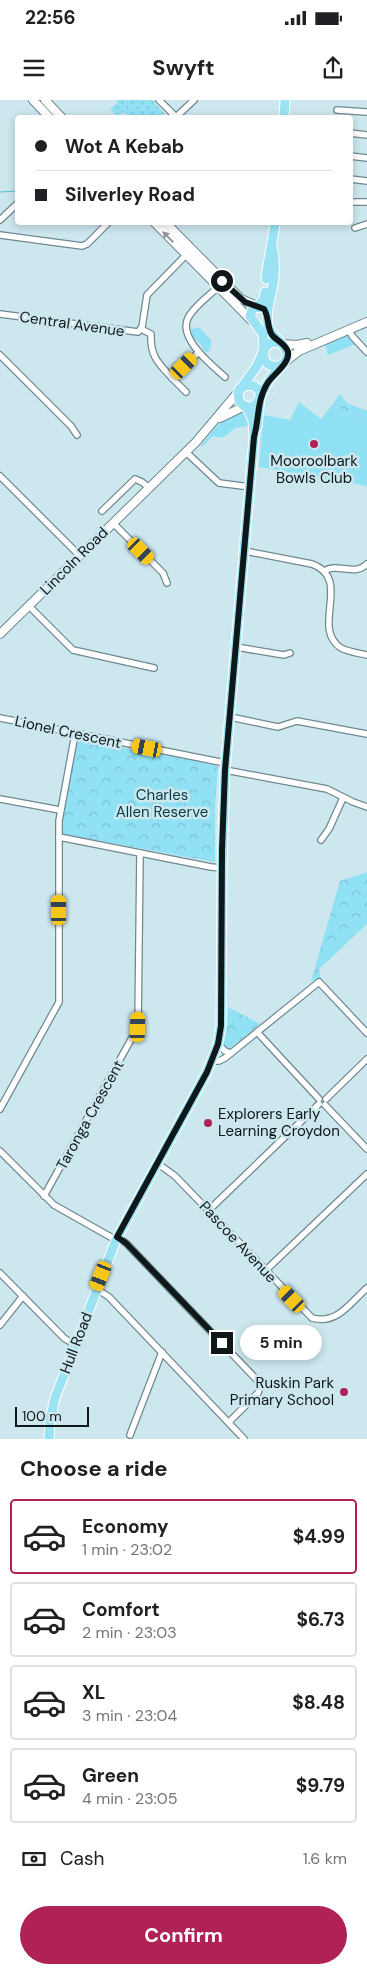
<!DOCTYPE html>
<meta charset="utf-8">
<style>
:root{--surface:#fff;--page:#f6f6f6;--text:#202124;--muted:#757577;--line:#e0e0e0;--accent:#b02155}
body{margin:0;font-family:"DM Sans",sans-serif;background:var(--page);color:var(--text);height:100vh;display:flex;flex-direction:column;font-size:19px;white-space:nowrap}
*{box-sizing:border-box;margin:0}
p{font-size:16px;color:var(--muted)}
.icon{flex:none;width:28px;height:28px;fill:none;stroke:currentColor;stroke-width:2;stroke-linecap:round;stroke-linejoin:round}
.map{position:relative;height:1339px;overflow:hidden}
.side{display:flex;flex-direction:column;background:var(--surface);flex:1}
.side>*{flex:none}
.hud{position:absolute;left:15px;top:15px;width:338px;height:110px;border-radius:5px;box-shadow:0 2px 8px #0003;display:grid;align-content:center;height:110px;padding:0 20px;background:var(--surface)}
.scale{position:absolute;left:15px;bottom:12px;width:74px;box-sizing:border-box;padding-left:5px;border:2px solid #0e171a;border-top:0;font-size:14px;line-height:18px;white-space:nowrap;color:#0e171a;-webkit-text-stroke:4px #cce7ee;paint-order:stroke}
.end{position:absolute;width:22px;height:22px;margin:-11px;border:6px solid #0e171a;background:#fff;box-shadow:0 0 0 2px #fff}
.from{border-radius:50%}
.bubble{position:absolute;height:35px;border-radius:18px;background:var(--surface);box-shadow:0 2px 8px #0003;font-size:16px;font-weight:700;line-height:35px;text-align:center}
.car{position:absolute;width:15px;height:30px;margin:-15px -8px;border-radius:6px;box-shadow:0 0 4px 1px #0007;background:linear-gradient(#f5c518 24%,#345 0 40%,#f5c518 0 76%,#345 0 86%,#f5c518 0)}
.hud b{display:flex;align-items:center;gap:18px;height:48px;font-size:19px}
.hud b+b{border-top:1px solid var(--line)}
.hud i{width:12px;height:12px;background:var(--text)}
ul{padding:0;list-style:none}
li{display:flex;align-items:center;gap:15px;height:75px;margin:0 10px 8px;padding:0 10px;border:2px solid var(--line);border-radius:5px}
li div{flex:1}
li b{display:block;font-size:19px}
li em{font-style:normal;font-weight:700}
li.selected{border-color:var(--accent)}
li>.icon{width:45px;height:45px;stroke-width:1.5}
h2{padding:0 20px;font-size:22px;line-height:60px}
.pay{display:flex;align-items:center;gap:12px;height:55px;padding:0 20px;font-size:19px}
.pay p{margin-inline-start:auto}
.action{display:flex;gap:10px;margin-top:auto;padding:10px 20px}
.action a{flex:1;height:58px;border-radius:30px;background:var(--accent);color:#fff;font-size:20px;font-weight:700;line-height:58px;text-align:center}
.status{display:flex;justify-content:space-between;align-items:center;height:35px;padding:0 25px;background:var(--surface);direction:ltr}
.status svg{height:14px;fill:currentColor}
header{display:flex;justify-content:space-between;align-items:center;height:65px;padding:0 20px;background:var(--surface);font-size:22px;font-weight:700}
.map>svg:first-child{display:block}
</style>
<div class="status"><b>22:56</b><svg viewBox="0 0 49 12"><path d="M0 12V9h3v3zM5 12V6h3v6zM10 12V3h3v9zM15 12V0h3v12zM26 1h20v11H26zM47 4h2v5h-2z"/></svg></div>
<header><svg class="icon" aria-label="menu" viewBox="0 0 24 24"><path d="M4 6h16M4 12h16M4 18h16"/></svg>Swyft<svg class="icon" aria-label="share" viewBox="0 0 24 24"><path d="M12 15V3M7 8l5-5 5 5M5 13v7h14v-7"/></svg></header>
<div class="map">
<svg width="367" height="1339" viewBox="0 0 367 1339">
<defs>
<pattern id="park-crowns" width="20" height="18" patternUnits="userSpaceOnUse" patternTransform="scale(1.25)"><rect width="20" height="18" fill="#91e1f5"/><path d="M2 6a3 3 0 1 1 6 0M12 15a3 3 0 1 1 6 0" fill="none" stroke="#7cc0d1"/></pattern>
<pattern id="garden-dots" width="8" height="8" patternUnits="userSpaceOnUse" patternTransform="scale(1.25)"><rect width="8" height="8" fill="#91e1f5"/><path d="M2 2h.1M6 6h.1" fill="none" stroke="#7cc0d1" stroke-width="1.8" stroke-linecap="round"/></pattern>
</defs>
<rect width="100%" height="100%" fill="#cce7ee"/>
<g fill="#91e1f5">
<path d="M199 227 211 240V247L208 252H205L199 242 193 238 191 229Z"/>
<path d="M345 235 356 244 328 255 325 243Z"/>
<path d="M277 295 265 307 264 315 290 320 299 302 321 319 332 305 367 320V386L259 367 264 307Z"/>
<path d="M243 311H245L251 325 236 328 222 338 213 336 202 347 201 345 222 320Z"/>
</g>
<g fill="url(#park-crowns)">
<path d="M340 294 347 303 367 311V320L332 305Z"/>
<path d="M77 640 171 656 218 666 215 704V762L62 734 63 709Z"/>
<path d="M367 772V824L319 869 321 879 311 881 340 781Z"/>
<path d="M228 907 260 924 229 949 225 948 223 944 227 926Z"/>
</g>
<path fill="url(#garden-dots)" d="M116 0H152L167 17H128L123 12 118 17 110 9 118 2Z"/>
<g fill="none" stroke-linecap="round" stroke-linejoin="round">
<path stroke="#56c3dc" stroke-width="1" d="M0 92 18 91"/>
<g stroke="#70888f" stroke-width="8">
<g id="street">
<path d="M159 0 176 17 194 0"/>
<path d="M337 10 367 12"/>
<path d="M350 33 367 35"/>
<path d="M350 56 367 58"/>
<path d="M350 79 367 81"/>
<path d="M350 102H367"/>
<path d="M0 120 18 103"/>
<path d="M355 128 367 124"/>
<path d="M0 135 82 146 87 144 109 122"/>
<path d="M218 187C209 196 194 206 188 218 178 239 212 265 225 277"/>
<path d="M0 214 138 232 142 227 147 195 186 155"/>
<path d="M141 229 151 234C150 256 158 263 172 278L199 252"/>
<path d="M349 231 353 237 367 252"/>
<path d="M0 255 71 326 77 335"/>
<path d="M172 278 186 292"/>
<path d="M186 352 219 383 250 387"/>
<path d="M0 376 80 456"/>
<path d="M102 411 135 379 142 382 149 388"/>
<path d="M113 423 163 473 167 483"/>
<path d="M245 451 312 464C353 479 310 528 341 548 349 552 358 553 367 555"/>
<path d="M324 471C338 462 354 477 367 464"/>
<path d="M29 506 73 550 154 568"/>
<path d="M236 547 284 555 290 553"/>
<path d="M230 617 278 627 297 621 367 634"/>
<path d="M0 618 225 663"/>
<path d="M225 670 327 689 353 702 367 707"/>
<path d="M0 699 60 710"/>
<path d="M59 737 211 767 222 768"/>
<path d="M321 740 329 729 343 698"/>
<path d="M257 932 319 999"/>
<path d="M218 944 225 951 231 953"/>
<path d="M212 961H219L225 958 319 882 367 933"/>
<path d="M326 999 367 959"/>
<path d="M325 1005 367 1049"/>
<path d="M0 1009 59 902V721L75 634"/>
<path d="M0 1051 54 1105 116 1140"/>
<path d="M157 1063 175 1076 312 1218C337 1225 350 1203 367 1188"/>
<path d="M44 1096 138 927 140 754"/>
<path d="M208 1111 319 1004"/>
<path d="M117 1137 126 1143 258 1281 260 1287 258 1293 229 1322"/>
<path d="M265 1171 367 1074"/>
<path d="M0 1173 64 1238 75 1245"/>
<path d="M97 1189 109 1197 244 1339"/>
<path d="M0 1225 23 1196"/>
<path d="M130 1335 162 1252"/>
</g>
</g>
<g stroke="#70888f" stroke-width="10">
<g id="secondary">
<path d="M33 0 50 18"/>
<path d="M45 0 62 18"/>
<path d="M154 122 252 221"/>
<path d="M165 122 241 199 257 206"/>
<path d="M282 244 297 245 307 243"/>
<path d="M286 261 299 251 367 222"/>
<path d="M220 318 245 306"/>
<path d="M0 534 196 342 239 291"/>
</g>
</g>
<g stroke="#fff" stroke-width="11">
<g id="primary">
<path d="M284 18 285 0"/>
<path d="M266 179C268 160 273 142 275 122"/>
<path d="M258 206 264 199 265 192"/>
<path d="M262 207 253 208 250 216 263 234 264 251"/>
<path d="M281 243C255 237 260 276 283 264"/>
<path d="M263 252 257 266 238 292 239 301C256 321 262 289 270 279 275 272 284 266 287 257 288 243 271 239 268 225 266 215 268 208 270 198 274 183 276 163 272 147"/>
<path d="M240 289 247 285 254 286 260 291V298"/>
<path d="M257 327 260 299"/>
<path d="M49 1339 50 1321 55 1298 116 1140 207 972 218 944 221 926 222 768 225 670 254 337 253 320 246 306"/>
</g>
</g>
<use href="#street" stroke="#fff" stroke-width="5.5"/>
<use href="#secondary" stroke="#fff" stroke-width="8"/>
<use href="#primary" stroke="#9be3f4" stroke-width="9"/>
</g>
<defs><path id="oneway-solid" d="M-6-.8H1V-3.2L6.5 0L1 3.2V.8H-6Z" transform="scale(1.25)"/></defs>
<use fill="#939798" href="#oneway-solid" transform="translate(168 137) rotate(-135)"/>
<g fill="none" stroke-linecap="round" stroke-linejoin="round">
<path stroke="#0e171a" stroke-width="6" d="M222 1243 126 1143 117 1137 207 972 218 944 221 926 222 750 225 670 254 337C259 320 257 300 267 284 272 275 290 264 288 252 286 244 277 241 272 235 267 227 269 217 264 209L245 202 222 181"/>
</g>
<g fill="#b02155" stroke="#cce7ee" stroke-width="2">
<circle cx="314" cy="344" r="5"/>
<circle cx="208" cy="1023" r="5"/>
<circle cx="344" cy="1292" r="5"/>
</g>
<g text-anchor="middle" stroke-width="5" stroke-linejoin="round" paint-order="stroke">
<g font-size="15" fill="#0e171a" stroke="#cce7ee">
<text transform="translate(72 224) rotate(8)" y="5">Central Avenue</text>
<text transform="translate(74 461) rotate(-45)" y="5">Lincoln Road</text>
<text transform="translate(68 632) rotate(12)" y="5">Lionel Crescent</text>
<text transform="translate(90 1015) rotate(-61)" y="5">Taronga Crescent</text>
<text transform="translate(238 1142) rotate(47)" y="5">Pascoe Avenue</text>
<text transform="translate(76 1243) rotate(-69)" y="5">Hull Road</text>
</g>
<g font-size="15" fill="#0e171a" stroke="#cce7ee">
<text x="314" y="366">Mooroolbark<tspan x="314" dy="17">Bowls Club</tspan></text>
<text x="218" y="1019" text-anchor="start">Explorers Early<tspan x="218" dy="17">Learning Croydon</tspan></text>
<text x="334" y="1288" text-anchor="end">Ruskin Park<tspan x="334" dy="17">Primary School</tspan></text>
</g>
<g font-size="15" fill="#073b46" stroke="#cce7ee">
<text x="162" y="700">Charles<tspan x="162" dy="17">Allen Reserve</tspan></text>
</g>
</g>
</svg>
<div class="scale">100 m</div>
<i class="end from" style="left:222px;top:181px"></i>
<i class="end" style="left:222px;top:1243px"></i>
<div class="bubble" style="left:240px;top:1225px;width:82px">5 min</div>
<i class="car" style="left:184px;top:266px;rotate:45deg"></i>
<i class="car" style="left:141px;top:451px;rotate:135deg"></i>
<i class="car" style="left:147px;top:648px;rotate:281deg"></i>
<i class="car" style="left:59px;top:810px;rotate:0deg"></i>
<i class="car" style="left:138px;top:927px;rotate:1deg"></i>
<i class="car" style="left:101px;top:1176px;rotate:201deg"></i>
<i class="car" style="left:292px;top:1199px;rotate:316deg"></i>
<div class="hud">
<b><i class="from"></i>Wot A Kebab</b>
<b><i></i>Silverley Road</b>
</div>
</div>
<section class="side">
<h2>Choose a ride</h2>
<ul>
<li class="selected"><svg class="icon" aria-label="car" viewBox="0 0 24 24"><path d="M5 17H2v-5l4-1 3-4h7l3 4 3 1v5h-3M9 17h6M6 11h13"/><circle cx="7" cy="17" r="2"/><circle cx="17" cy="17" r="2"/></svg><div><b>Economy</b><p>1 min · 23:02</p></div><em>$4.99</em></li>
<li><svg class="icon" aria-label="car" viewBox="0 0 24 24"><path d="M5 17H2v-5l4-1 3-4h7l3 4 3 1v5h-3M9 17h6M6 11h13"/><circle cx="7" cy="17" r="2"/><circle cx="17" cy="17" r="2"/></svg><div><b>Comfort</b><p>2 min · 23:03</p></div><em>$6.73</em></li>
<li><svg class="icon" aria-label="car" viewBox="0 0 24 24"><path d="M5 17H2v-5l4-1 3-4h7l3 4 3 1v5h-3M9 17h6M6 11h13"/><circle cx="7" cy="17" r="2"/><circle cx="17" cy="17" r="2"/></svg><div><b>XL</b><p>3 min · 23:04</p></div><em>$8.48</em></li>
<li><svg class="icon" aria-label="car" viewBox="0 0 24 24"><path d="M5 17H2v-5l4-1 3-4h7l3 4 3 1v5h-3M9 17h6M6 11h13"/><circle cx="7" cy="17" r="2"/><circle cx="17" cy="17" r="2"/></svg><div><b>Green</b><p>4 min · 23:05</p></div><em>$9.79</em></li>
</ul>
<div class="pay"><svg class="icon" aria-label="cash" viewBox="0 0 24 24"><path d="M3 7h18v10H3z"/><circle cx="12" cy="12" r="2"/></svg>Cash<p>1.6 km</p></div>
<div class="action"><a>Confirm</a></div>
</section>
